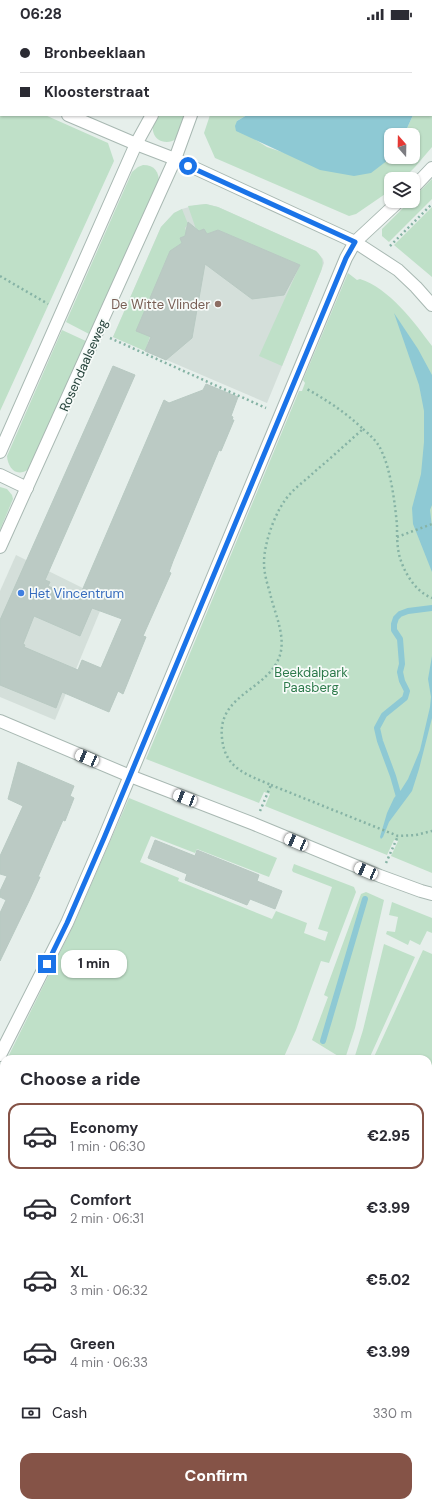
<!DOCTYPE html>
<meta charset="utf-8">
<style>
:root{--surface:#fff;--page:#f2f2f3;--text:#2b2b33;--muted:#7c7c81;--line:#e1e1e2;--accent:#855347}
body{margin:0;font-family:"DM Sans",sans-serif;background:var(--page);color:var(--text);height:100vh;display:flex;flex-direction:column;font-size:15px;white-space:nowrap}
*{box-sizing:border-box;margin:0}
p{font-size:13px;color:var(--muted)}
.icon{flex:none;width:22px;height:22px;fill:none;stroke:currentColor;stroke-width:2;stroke-linecap:round;stroke-linejoin:round}
.map{position:relative;flex:1;overflow:hidden}
.panel{position:absolute;left:0px;top:1027px;width:432px;height:452px;display:flex;flex-direction:column;background:var(--surface);border-radius:12px 12px 0 0;box-shadow:0 1px 3px #0004}
.panel>*{flex:none}
.banner{position:absolute;left:0px;top:0px;width:432px;height:88px;box-shadow:0 1px 3px #0004;display:grid;align-content:center;height:88px;padding:0 20px;background:var(--surface)}
.needle{width:26px;rotate:340deg}
.buttons{position:absolute;left:384px;top:100px;display:grid;gap:8px}
.buttons a{display:grid;place-items:center;width:36px;height:36px;border-radius:8px;background:var(--surface);box-shadow:0 1px 3px #0004;font-size:20px}
.end{position:absolute;width:18px;height:18px;margin:-9px;border:5px solid #1a73e8;background:#fff;box-shadow:0 0 0 2px #fff}
.from{border-radius:50%}
.bubble{position:absolute;height:28px;border-radius:12px;background:var(--surface);box-shadow:0 1px 3px #0004;font-size:13px;font-weight:800;line-height:28px;text-align:center}
.car{position:absolute;width:12px;height:24px;margin:-12px -6px;border-radius:5px;box-shadow:0 0 3px 1px #0007;background:linear-gradient(#fff 24%,#345 0 40%,#fff 0 76%,#345 0 86%,#fff 0)}
.banner b{display:flex;align-items:center;gap:14px;height:38px;font-size:15px}
.banner b+b{border-top:1px solid var(--line)}
.banner i{width:10px;height:10px;background:var(--text)}
ul{padding:0;list-style:none}
li{display:flex;align-items:center;gap:12px;height:66px;margin:0 8px 6px;padding:0 12px;border:2px solid transparent;border-radius:12px}
li div{flex:1}
li b{display:block;font-size:15px}
li em{font-style:normal;font-weight:800}
li.on{border-color:var(--accent)}
li>.icon{width:36px;height:36px;stroke-width:1.5}
h2{padding:0 20px;font-size:18px;line-height:48px}
.pay{display:flex;align-items:center;gap:10px;height:44px;padding:0 20px;font-size:15px}
.pay p{margin-inline-start:auto}
.action{display:flex;gap:8px;margin-top:auto;padding:8px 20px}
.action a{flex:1;height:46px;border-radius:12px;background:var(--accent);color:#fff;font-size:16px;font-weight:800;line-height:46px;text-align:center}
.status{display:flex;justify-content:space-between;align-items:center;height:28px;padding:0 20px;background:var(--surface);direction:ltr}
.status svg{height:11px;fill:currentColor}
.map>svg:first-child{display:block}
</style>
<div class="status"><b>06:28</b><svg viewBox="0 0 49 12"><path d="M0 12V9h3v3zM5 12V6h3v6zM10 12V3h3v9zM15 12V0h3v12zM26 1h20v11H26zM47 4h2v5h-2z"/></svg></div>
<div class="map">
<svg width="432" height="1479" viewBox="0 0 432 1479">
<rect width="100%" height="100%" fill="#e6efeb"/>
<g fill="#d4dfda">
<path d="M206 176 218 179 316 223 323 231 324 235 321 243 267 375 113 309 161 199 174 185 182 181 196 177Z"/>
<path d="M16 527 105 571 55 692 0 669V563Z"/>
</g>
<g fill="#bfe0c8">
<path d="M390 0H432V119L415 139 403 151H391V162L356 186 349 188 215 130 204 105 210 87H247L237 93 256 112 267 119 291 127 388 132 391 128V129H413V107H404L413 87H431V1Z"/>
<path d="M0 67 1 87H45L108 115 114 133 0 383Z"/>
<path d="M158 87H185L176 111C168 117 155 114 153 103 152 97 156 92 158 87Z"/>
<path d="M143 137C155 137 159 144 159 155L91 307 66 294 132 144 138 139Z"/>
<path d="M432 151V171L389 214 382 208V201L410 173H413V170Z"/>
<path d="M206 176 218 179 316 223C323 230 324 234 321 243L282 338 259 328 300 237 218 202 207 206 204 201 197 204 188 178Z"/>
<path d="M432 179V249L394 217Z"/>
<path d="M182 181 188 196 185 200 188 207 182 215 145 323 113 309 161 199 174 185Z"/>
<path d="M348 245 357 252 360 251C389 260 415 295 432 318V845L391 828 398 813 394 812 387 827 265 778 270 766 264 764 259 775 146 731 299 363H302L305 355 303 352Z"/>
<path d="M62 302 88 314 29 441C16 450 8 440 7 428Z"/>
<path d="M0 459 7 461 12 467 13 471 0 502Z"/>
<path d="M129 770 277 830 269 849 197 821 195 825 151 808 140 834 179 850 178 853 272 891 276 883 307 895 304 905 325 913 328 904 318 901 332 859 293 844 292 842 294 836 354 859 356 864 329 935 321 933 296 1002 283 1031H7L73 898Z"/>
<path d="M366 864 384 872 355 1000 345 1031H343L312 1012 328 969 324 967 361 866Z"/>
<path d="M392 874 432 890V905L427 903 420 917 410 912 408 917 386 906 387 903 395 904 398 889 389 887Z"/>
<path d="M384 916 415 929 369 1031H354L363 1002Z"/>
<path d="M423 922 432 926V1081L428 1079V1031H373Z"/>
<path d="M4 1036V1338L0 1337V1044Z"/>
<path d="M428 1086 432 1088V1450L428 1449Z"/>
<path d="M0 1460 4 1462V1475H249L247 1479H0Z"/>
<path d="M256 1475H345L361 1479H254Z"/>
</g>
<g fill="#8ec9d4">
<path d="M247 87H413L404 107H391V128L388 132 371 145 354 148 320 142 236 103 235 98 237 93Z"/>
<path d="M394 285 418 321 432 347V477L430 482 432 499V544L413 496 412 480 421 446 424 414V383L419 357Z"/>
<path d="M432 628V690L419 741 412 763 389 794 383 809 381 811 380 809 387 785 394 770 401 762 408 751 420 722 430 679 431 669 428 651Z"/>
</g>
<g fill="none" stroke-linecap="round" stroke-linejoin="round">
<g stroke="#8ec9d4" stroke-width="6">
<path d="M399 769 393 748 380 713 377 700 384 687 405 670 407 663 402 653 400 644 402 636 400 611 394 602V596L396 590 400 586 408 583 432 580"/>
<path d="M323 1013 365 871"/>
<path d="M189 1479 191 1475"/>
</g>
</g>
<g fill="#bbcac4" stroke="#b8c9c2" fill-rule="evenodd">
<path d="M188 194 199 203 204 201 207 206 218 202 300 237 284 267 252 271 205 236 192 310 166 332 145 323 151 309 136 303 170 223 182 215 180 210 185 208Z"/>
<path d="M113 338 135 347 45 552 50 554 48 558 78 572 164 372 169 375 203 362 206 356 238 369 231 388 233 389 232 392H234L221 423 219 422 173 533 169 544 171 545 143 608 146 609 123 666 118 663 109 684 62 664 56 680 0 657V592ZM92 580 122 591 101 640 82 632 78 642 24 619 25 617 23 616 34 588 80 608Z"/>
<path d="M18 734 74 758 70 768 74 770 65 793 63 792 38 849H40L29 873 0 933V885L6 872 0 869V863L7 848 0 846V828L23 778 8 771Z"/>
<path d="M155 812 195 828 197 822 259 847 257 853 282 863 275 881 250 871 247 877 185 852 187 846 148 830Z"/>
</g>
<g fill="none" stroke-linecap="round" stroke-linejoin="round">
<g stroke="#a8b8b2" stroke-width="14">
<g id="minor">
<path d="M80 1 81 0"/>
<path d="M0 59H1"/>
<path d="M68 87 136 116"/>
<path d="M413 160 432 140"/>
<path d="M0 693 130 748 254 796 380 848 421 863 432 866"/>
<path d="M0 1027 67 895 104 810 346 230 355 214 399 173"/>
<path d="M0 1361 4 1362"/>
<path d="M428 1472H432"/>
</g>
</g>
<g stroke="#a8b8b2" stroke-width="14">
<g id="tertiary">
<path d="M197 1 198 0"/>
<path d="M224 1V0"/>
<path d="M136 116 175 131 355 214 398 242 416 259 432 277"/>
<path d="M0 424 136 116 152 87"/>
<path d="M0 447 27 460"/>
<path d="M0 519 175 131 191 87"/>
</g>
</g>
<g stroke="#86b3a5" stroke-width="2.5" stroke-dasharray="2 3" stroke-linecap="butt">
<path d="M336 1 337 0"/>
<path d="M390 218 432 176"/>
<path d="M0 248 48 276"/>
<path d="M110 310 266 380"/>
<path d="M363 401C371 408 378 414 382 424 391 443 395 476 397 497 397 508 397 520 400 530 405 546 416 564 432 570"/>
<path d="M397 509 432 496"/>
<path d="M271 757 398 808 416 807 432 803"/>
<path d="M260 783 271 757C246 746 225 741 222 710 217 666 269 662 280 627 286 607 274 584 270 565 267 555 264 545 264 535 264 514 276 481 290 466 297 458 306 452 313 445 330 431 346 416 363 401 345 384 328 373 307 361"/>
<path d="M386 835 398 808"/>
<path d="M250 1479 252 1475"/>
</g>
<use href="#minor" stroke="#fff" stroke-width="12"/>
<use href="#tertiary" stroke="#fff" stroke-width="12"/>
</g>
<g fill="none" stroke-linecap="round" stroke-linejoin="round">
<path stroke="#1a73e8" stroke-width="5" d="M47 936 67 895 104 810 346 230 355 214 188 138"/>
</g>
<circle fill="#8d6e63" stroke="#f7fbf9" stroke-width="1.5" cx="218" cy="276" r="4"/>
<circle fill="#3f7fe0" stroke="#f7fbf9" stroke-width="1.5" cx="21" cy="565" r="4"/>
<g text-anchor="middle" stroke-width="3.5" stroke-linejoin="round" paint-order="stroke">
<g font-size="13" fill="#785e54" stroke="#f7fbf9" text-anchor="end">
<text x="210" y="281">De Witte Vlinder</text>
</g>
<g font-size="13" fill="#24423a" stroke="#f7fbf9">
<text transform="translate(83 337) rotate(-66)" y="5">Rosendaalseweg</text>
</g>
<g font-size="13" fill="#366cbe" stroke="#f7fbf9" text-anchor="start">
<text x="29" y="570">Het Vincentrum</text>
</g>
<g font-size="13" fill="#2d7a4b" stroke="#f7fbf9">
<text x="311" y="649">Beekdalpark<tspan x="311" dy="15">Paasberg</tspan></text>
</g>
</g>
</svg>
<div class="buttons">
<a><svg class="needle" viewBox="-14 -14 28 28"><path d="M0-13l5 13h-10z" fill="#e53935"/><path d="M0 13l5-13h-10z" fill="#7c7c81"/></svg></a>
<a><svg class="icon" aria-label="layers" viewBox="0 0 24 24"><path d="M12 4l9 5-9 5-9-5zM3 14l9 5 9-5"/></svg></a>
</div>
<i class="end from" style="left:188px;top:138px"></i>
<i class="end" style="left:47px;top:936px"></i>
<div class="bubble" style="left:61px;top:922px;width:66px">1 min</div>
<i class="car" style="left:87px;top:730px;rotate:293deg"></i>
<i class="car" style="left:185px;top:770px;rotate:291deg"></i>
<i class="car" style="left:296px;top:814px;rotate:293deg"></i>
<i class="car" style="left:366px;top:843px;rotate:293deg"></i>
<div class="banner">
<b><i class="from"></i>Bronbeeklaan</b>
<b><i></i>Kloosterstraat</b>
</div>
<section class="panel">
<h2>Choose a ride</h2>
<ul>
<li class="on"><svg class="icon" aria-label="car" viewBox="0 0 24 24"><path d="M5 17H2v-5l4-1 3-4h7l3 4 3 1v5h-3M9 17h6M6 11h13"/><circle cx="7" cy="17" r="2"/><circle cx="17" cy="17" r="2"/></svg><div><b>Economy</b><p>1 min · 06:30</p></div><em>€2.95</em></li>
<li><svg class="icon" aria-label="car" viewBox="0 0 24 24"><path d="M5 17H2v-5l4-1 3-4h7l3 4 3 1v5h-3M9 17h6M6 11h13"/><circle cx="7" cy="17" r="2"/><circle cx="17" cy="17" r="2"/></svg><div><b>Comfort</b><p>2 min · 06:31</p></div><em>€3.99</em></li>
<li><svg class="icon" aria-label="car" viewBox="0 0 24 24"><path d="M5 17H2v-5l4-1 3-4h7l3 4 3 1v5h-3M9 17h6M6 11h13"/><circle cx="7" cy="17" r="2"/><circle cx="17" cy="17" r="2"/></svg><div><b>XL</b><p>3 min · 06:32</p></div><em>€5.02</em></li>
<li><svg class="icon" aria-label="car" viewBox="0 0 24 24"><path d="M5 17H2v-5l4-1 3-4h7l3 4 3 1v5h-3M9 17h6M6 11h13"/><circle cx="7" cy="17" r="2"/><circle cx="17" cy="17" r="2"/></svg><div><b>Green</b><p>4 min · 06:33</p></div><em>€3.99</em></li>
</ul>
<div class="pay"><svg class="icon" aria-label="cash" viewBox="0 0 24 24"><path d="M3 7h18v10H3z"/><circle cx="12" cy="12" r="2"/></svg>Cash<p>330 m</p></div>
<div class="action"><a>Confirm</a></div>
</section>
</div>
